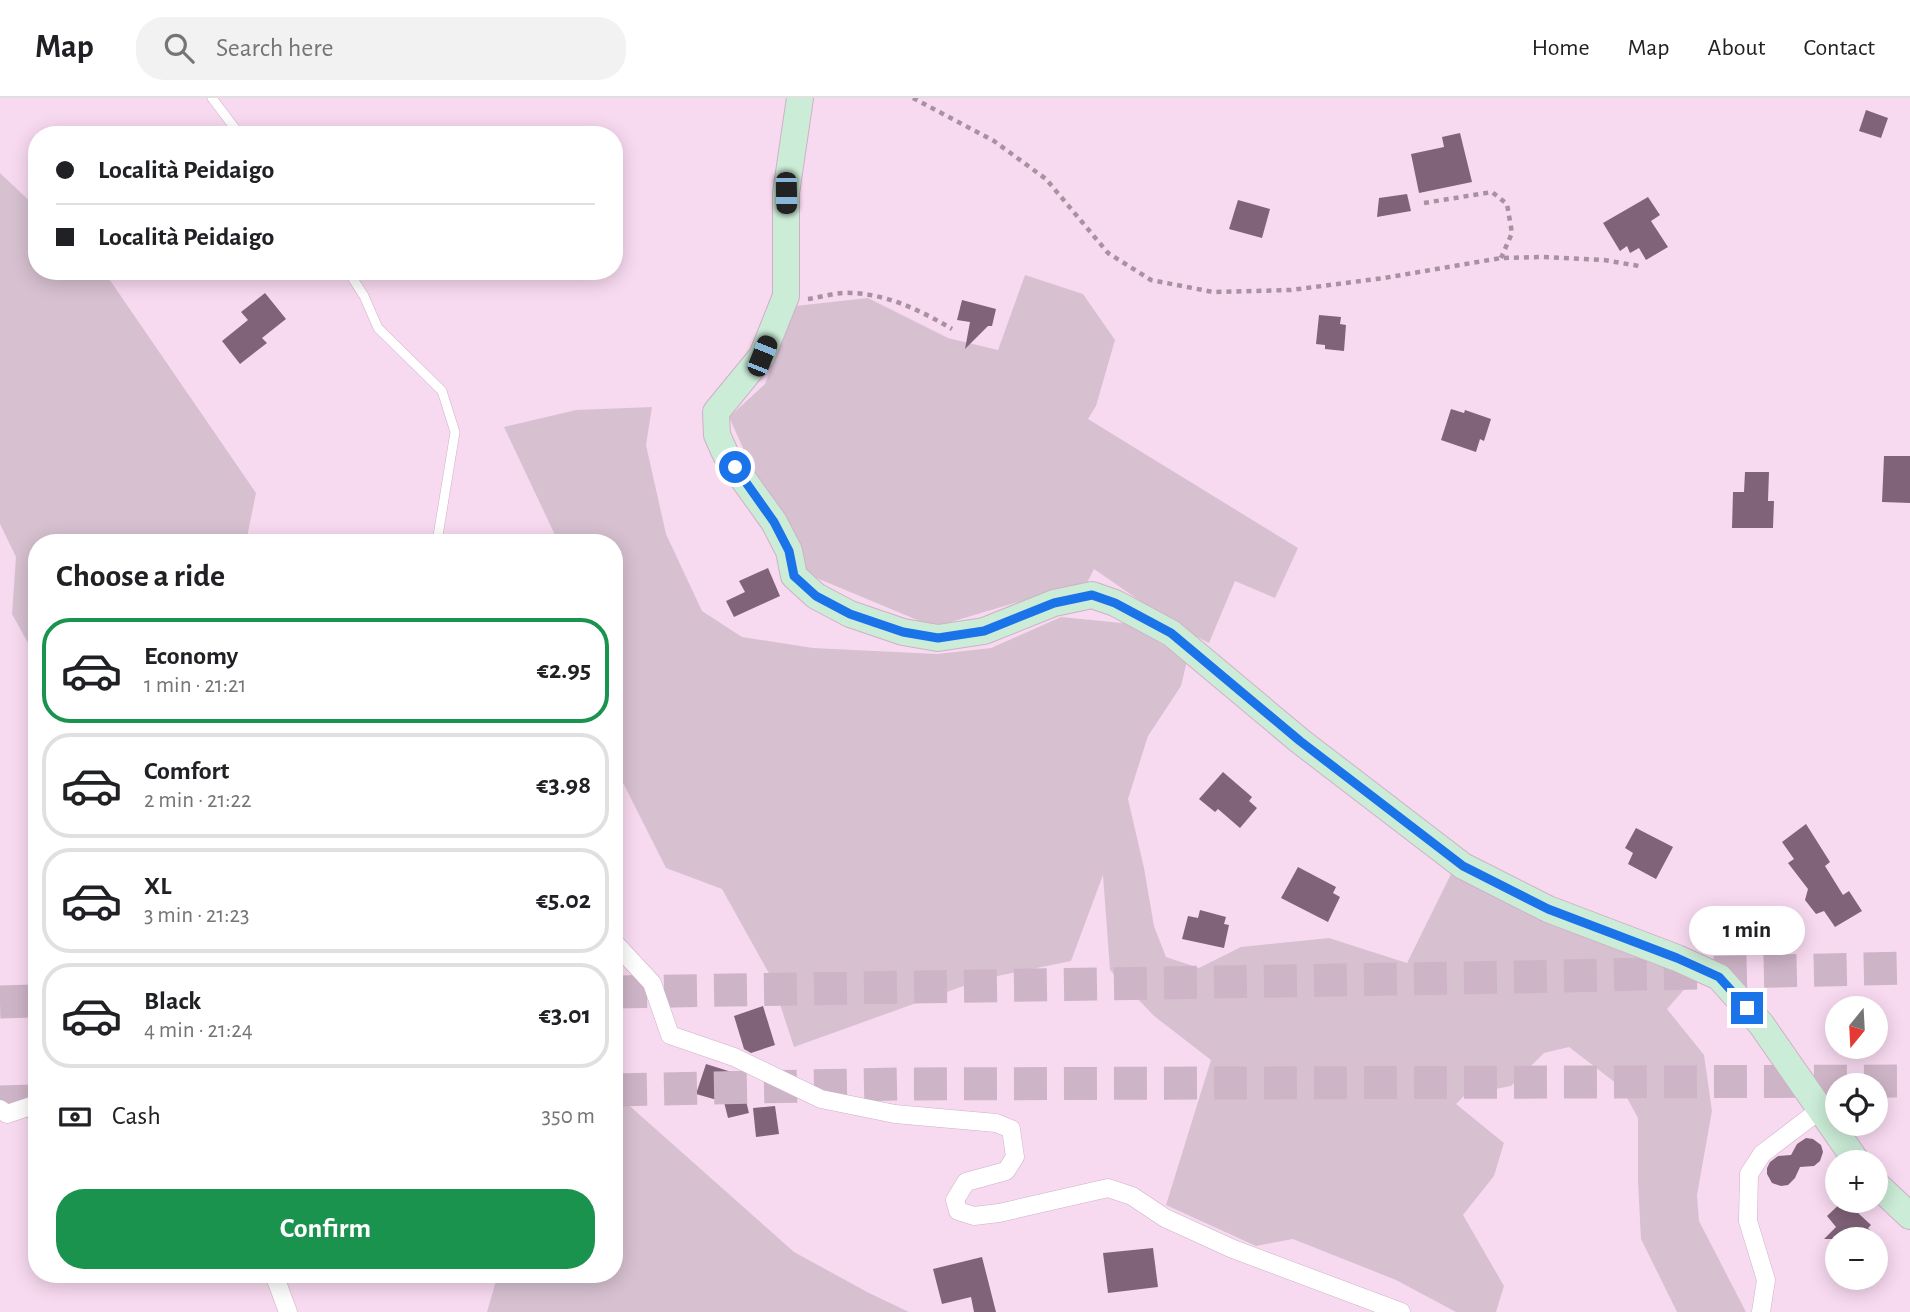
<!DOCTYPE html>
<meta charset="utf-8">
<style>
:root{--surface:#fff;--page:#f2f2f2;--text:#202124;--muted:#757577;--line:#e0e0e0;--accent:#1a934f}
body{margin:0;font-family:"Alegreya Sans",sans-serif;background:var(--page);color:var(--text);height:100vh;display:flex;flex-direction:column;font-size:26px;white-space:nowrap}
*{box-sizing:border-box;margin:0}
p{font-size:23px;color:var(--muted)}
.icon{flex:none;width:38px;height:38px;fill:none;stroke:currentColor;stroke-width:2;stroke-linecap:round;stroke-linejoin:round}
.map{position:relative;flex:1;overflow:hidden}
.details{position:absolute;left:28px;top:436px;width:595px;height:749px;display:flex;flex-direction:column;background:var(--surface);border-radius:28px;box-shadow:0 4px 18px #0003}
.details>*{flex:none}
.banner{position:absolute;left:28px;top:28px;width:595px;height:154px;border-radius:28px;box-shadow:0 4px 18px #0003;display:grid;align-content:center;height:154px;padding:0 28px;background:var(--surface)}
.needle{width:46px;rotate:198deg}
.tools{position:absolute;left:1825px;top:898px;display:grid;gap:14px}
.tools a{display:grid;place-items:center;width:63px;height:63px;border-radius:50%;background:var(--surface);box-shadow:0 4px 18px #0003;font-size:35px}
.end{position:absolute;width:32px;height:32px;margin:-16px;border:9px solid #1a73e8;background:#fff;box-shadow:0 0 0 4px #fff}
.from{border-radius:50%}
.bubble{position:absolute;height:49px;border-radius:24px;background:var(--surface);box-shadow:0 4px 18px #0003;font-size:23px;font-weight:600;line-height:49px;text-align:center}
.car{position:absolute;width:21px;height:42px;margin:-21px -10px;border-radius:9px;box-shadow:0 0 5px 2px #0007;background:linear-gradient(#222 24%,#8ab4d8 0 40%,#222 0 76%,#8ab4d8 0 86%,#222 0)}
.banner b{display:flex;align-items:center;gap:24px;height:66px;font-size:26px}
.banner b+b{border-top:2px solid var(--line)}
.banner i{width:18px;height:18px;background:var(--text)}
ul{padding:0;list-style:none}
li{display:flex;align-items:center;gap:21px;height:105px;margin:0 14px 10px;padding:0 14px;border:4px solid var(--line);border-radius:28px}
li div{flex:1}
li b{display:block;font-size:26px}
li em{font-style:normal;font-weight:600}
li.on{border-color:var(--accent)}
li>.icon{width:63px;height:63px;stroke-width:1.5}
h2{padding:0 28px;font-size:32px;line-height:84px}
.pay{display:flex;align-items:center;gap:18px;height:77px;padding:0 28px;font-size:26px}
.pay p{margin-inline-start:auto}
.primary-button{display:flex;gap:14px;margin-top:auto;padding:14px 28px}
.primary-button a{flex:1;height:80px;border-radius:28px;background:var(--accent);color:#fff;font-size:28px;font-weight:600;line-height:80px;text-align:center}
header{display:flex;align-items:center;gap:42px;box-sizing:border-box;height:98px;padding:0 35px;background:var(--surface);border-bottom:2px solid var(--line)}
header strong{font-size:33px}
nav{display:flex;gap:38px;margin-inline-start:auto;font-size:24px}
.search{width:490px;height:63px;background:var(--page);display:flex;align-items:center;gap:18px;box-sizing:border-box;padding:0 24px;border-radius:28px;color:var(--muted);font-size:26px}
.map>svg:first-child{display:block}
</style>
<header>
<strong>Map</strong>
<div class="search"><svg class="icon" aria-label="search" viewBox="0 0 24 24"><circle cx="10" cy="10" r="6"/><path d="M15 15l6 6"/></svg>Search here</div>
<nav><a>Home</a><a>Map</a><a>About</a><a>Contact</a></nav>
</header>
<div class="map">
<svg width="1910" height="1214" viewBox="0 0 1910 1214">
<rect width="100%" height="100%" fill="#f8daf0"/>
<g fill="#d7c1d1">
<path d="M0 75 37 110V173L105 175 256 395 246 444H37V561L12 516 16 459 0 426Z"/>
<path d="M1025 177 1083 196 1115 242 1096 308 1088 321 1298 450 1275 500 1235 483 1209 545 1176 528 1094 471 1086 487 1042 497 934 529 807 476 800 446 752 370 729 319 765 286 795 208 868 200 948 240 998 252Z"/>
<path d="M652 309 646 347 666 436 702 513 742 539 813 550 937 556 991 550 1061 519 1132 526 1187 563 1181 588 1148 638 1128 701 1144 770 1154 828 1166 859 1199 870 1241 849 1329 840 1407 865 1452 774 1698 876 1667 911 1704 957 1712 1013 1697 1097 1699 1123 1746 1214H1677L1641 1141 1638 1084V1020L1621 989 1569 949 1544 955 1511 988 1465 997 1456 1006 1504 1045 1494 1078 1463 1117 1504 1188 1496 1214H1456L1396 1182 1293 1141 1256 1148 1166 1107 1211 962 1154 918 1110 872 1103 777 1071 863 983 881 794 949 771 879 722 791 666 770 614 667V444H555V437L504 329 576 312Z"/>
<path d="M614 994 794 1154 869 1195 909 1214H487L498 1176H614Z"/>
</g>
<g fill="#816379">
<path d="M1866 12 1888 20 1881 40 1859 33Z"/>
<path d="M1460 35 1472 84 1419 95 1411 56 1444 49 1442 39Z"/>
<path d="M1407 96 1411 113 1377 119 1379 100Z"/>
<path d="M1648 99 1660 117 1651 123 1668 149 1646 162 1639 150 1630 155 1627 148 1620 153 1603 125Z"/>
<path d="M1238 102 1270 111 1262 140 1229 131Z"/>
<path d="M265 195 286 221 262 240 267 245 240 266 222 243 248 222 241 214Z"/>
<path d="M962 202 996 211 992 228H988L965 251 970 224 957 222Z"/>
<path d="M1319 217 1341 219 1340 226 1346 227 1344 253 1325 251V247L1316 246Z"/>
<path d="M1451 311 1464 315 1465 312 1491 321 1484 343 1480 341 1476 354 1441 342Z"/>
<path d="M1884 358H1910V405L1882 404Z"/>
<path d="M1745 374H1769L1768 403H1774L1773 430H1732L1733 394H1744Z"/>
<path d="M768 470 780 498 734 519 726 503 745 494 739 483Z"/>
<path d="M1223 674 1252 699 1249 703 1257 710 1240 730 1218 711 1215 714 1199 701Z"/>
<path d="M1806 726 1830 764 1825 768 1843 797 1849 793 1862 813 1835 829 1824 813 1816 816 1805 802 1808 791 1788 765 1794 761 1782 744Z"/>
<path d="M1636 730 1673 749 1656 781 1628 766 1633 755 1625 750Z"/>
<path d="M1298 769 1336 789 1333 795 1340 799 1328 824 1281 800Z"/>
<path d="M1200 812 1226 819 1224 826 1229 827 1224 850 1182 841 1188 818 1198 820Z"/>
<path d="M763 908 775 947 751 955 744 951 734 918Z"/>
<path d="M706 966 738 976 732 994 745 999 749 1015 728 1020 724 1004 696 996Z"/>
<path d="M775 1008 779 1036 756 1039 753 1010Z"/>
<path d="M1806 1040 1813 1041 1821 1047 1823 1054 1820 1063 1814 1068 1800 1069 1795 1080 1788 1087 1781 1088 1772 1085 1767 1076V1070L1770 1064 1778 1058 1791 1057 1797 1046Z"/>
<path d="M1844 1102 1871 1127 1868 1130 1879 1141H1824L1836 1129 1827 1118Z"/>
<path d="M1153 1150 1158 1189 1108 1195 1103 1155Z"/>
<path d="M982 1159 996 1214H974L971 1199 942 1206 933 1171Z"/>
</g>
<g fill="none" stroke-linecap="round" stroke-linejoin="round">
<g stroke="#ceb4c7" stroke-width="33" stroke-dasharray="33 17" stroke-linecap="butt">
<path d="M614 894 1519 879 1910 870"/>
<path d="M0 904 37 903"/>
<path d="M614 992 901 986 1910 983"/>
<path d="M0 1004 37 1003"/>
</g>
<g stroke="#ceb1c6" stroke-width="10">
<g id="lane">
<path d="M212 0 240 37"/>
<path d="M348 173 364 198 378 230 442 293 455 334 437 444"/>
</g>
</g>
<g stroke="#ceb1c6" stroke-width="19">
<g id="street">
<path d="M614 844 652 885 670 937 734 959 821 1001 895 1016 996 1025 1011 1031 1015 1059 1006 1073 966 1084 955 1102 958 1113 974 1118 999 1115 1108 1090 1132 1098 1165 1120 1233 1151 1401 1214"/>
<path d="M0 1011 7 1016 37 1006"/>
<path d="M274 1176 288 1214"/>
<path d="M1761 1214 1766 1182 1748 1123 1749 1076 1762 1056 1821 1011"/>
</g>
</g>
<g stroke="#ceb1c6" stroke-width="28">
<g id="secondary">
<path d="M800 0 786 95V198L762 258 716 314 717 337 726 357 774 424 789 453 794 478 816 498 850 516 903 534 938 540 984 533 1054 505 1092 497 1115 505 1171 535 1300 643 1463 768 1548 811 1677 860 1719 879 1761 926 1857 1064"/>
<path d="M1876 1086 1910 1118"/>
</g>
</g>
<g stroke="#a891a1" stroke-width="4.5" stroke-dasharray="5 5" stroke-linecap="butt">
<path d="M913 0 994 43 1046 81 1108 155 1151 182 1213 194 1291 192 1384 180 1501 160 1543 159 1604 162 1639 168"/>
<path d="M1424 105 1492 94 1507 106 1512 135 1501 160"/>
<path d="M808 201C822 199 837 194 851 195 887 196 922 213 952 231"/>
</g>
<use href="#lane" stroke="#fff" stroke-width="9"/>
<use href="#street" stroke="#fff" stroke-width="18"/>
<use href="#secondary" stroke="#cbecd7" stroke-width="26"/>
</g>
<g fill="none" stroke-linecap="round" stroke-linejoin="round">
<path stroke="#1a73e8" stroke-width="9" d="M735 369 774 424 789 453 794 478 816 498 850 516 903 534 938 540 984 533 1054 505 1092 497 1115 505 1171 535 1300 643 1463 768 1548 811 1677 860 1719 879 1747 910"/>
</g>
</svg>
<div class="tools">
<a><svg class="needle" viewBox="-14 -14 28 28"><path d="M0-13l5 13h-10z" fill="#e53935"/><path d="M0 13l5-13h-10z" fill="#757577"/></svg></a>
<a><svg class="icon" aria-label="locate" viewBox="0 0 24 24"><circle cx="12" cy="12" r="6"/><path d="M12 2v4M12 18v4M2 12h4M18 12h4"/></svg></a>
<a>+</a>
<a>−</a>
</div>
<i class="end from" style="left:735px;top:369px"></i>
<i class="end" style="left:1747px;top:910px"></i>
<div class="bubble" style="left:1689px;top:808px;width:116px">1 min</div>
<i class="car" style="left:786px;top:95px;rotate:179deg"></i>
<i class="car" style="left:762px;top:258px;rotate:22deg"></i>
<div class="banner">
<b><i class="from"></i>Località Peidaigo</b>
<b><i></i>Località Peidaigo</b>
</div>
<section class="details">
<h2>Choose a ride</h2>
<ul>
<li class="on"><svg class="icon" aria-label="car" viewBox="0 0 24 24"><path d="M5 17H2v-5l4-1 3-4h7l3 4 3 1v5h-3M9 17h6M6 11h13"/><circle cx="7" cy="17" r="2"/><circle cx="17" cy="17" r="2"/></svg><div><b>Economy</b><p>1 min · 21:21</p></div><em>€2.95</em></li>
<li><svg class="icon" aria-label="car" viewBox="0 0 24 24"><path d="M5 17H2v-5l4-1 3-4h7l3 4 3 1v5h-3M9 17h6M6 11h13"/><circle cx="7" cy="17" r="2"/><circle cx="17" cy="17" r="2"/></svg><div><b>Comfort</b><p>2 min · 21:22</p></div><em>€3.98</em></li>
<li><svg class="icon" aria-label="car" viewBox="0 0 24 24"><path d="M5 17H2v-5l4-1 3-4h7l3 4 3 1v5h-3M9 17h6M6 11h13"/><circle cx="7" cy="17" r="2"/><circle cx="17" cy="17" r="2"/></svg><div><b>XL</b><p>3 min · 21:23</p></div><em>€5.02</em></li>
<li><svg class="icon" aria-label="car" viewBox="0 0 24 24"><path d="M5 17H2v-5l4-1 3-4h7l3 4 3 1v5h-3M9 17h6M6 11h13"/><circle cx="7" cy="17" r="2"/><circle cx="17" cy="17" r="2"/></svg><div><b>Black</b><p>4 min · 21:24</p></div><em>€3.01</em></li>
</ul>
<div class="pay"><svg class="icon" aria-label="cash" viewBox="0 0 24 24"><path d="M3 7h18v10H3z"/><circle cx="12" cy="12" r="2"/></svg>Cash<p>350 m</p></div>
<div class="primary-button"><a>Confirm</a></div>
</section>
</div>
